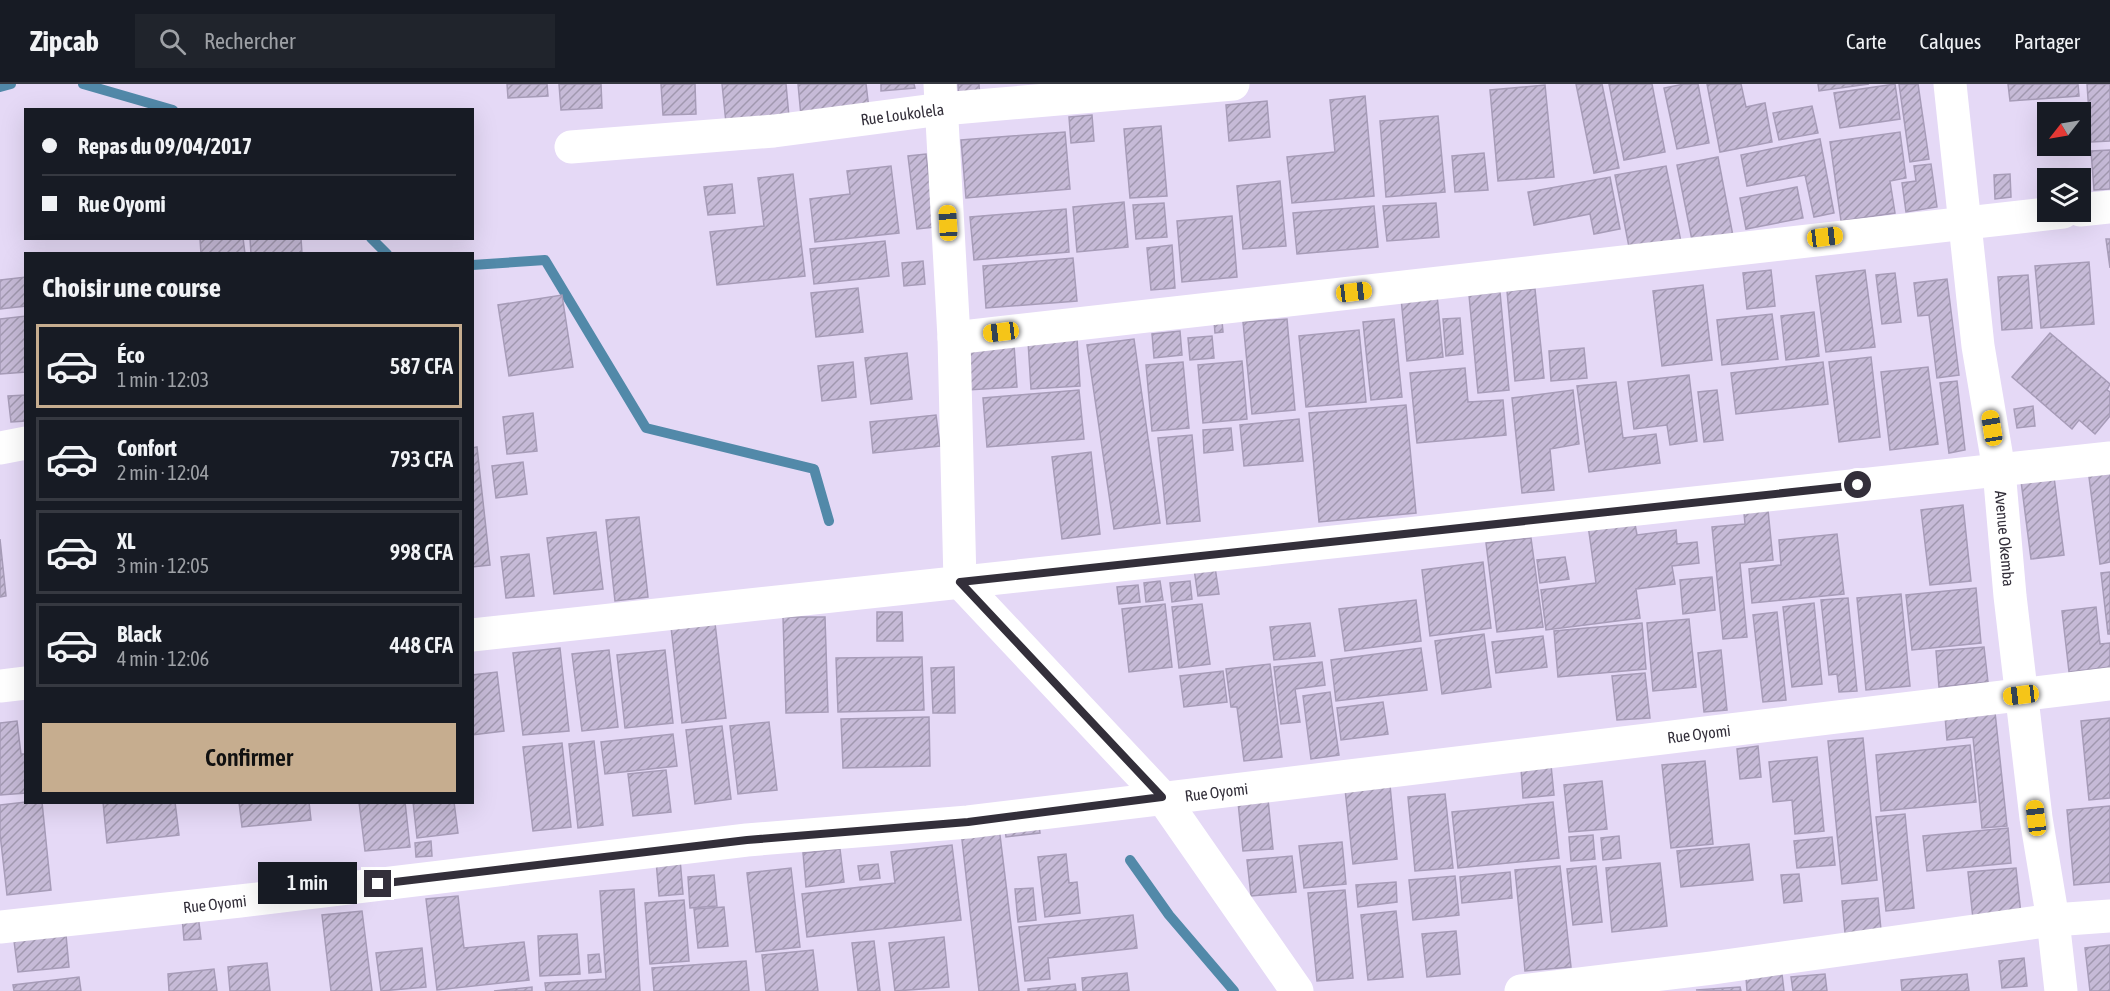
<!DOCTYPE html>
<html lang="fr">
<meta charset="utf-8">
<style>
:root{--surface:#171b24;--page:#20242c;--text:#f1f3f6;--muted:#9ea1a6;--line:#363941;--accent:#c6ad8f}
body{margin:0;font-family:"Asap Condensed",sans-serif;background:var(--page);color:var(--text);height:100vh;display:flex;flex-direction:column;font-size:22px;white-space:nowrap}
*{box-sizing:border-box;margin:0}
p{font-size:20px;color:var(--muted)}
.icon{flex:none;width:33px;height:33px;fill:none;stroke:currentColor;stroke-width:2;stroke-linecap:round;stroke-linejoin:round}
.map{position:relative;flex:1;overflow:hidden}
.panel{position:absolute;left:24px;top:168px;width:450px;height:552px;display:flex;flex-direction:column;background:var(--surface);border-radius:0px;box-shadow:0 6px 24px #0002}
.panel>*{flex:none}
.banner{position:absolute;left:24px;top:24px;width:450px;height:132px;border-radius:0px;box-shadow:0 6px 24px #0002;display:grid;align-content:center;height:132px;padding:0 18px;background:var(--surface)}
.needle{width:39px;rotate:239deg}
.controls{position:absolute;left:2037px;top:18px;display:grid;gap:12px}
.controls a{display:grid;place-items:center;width:54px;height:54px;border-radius:0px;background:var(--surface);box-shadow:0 6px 24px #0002;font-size:30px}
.end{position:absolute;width:27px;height:27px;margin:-14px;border:8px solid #332f3a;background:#fff;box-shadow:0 0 0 3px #fff}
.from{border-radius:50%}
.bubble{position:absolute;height:42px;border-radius:0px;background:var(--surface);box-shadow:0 6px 24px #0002;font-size:20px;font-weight:600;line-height:42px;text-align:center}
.car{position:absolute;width:18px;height:36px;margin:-18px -9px;border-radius:8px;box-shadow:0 0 4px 2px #0007;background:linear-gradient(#f5c518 24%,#345 0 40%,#f5c518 0 76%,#345 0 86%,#f5c518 0)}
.banner b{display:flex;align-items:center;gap:21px;height:57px;font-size:22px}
.banner b+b{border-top:2px solid var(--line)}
.banner i{width:15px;height:15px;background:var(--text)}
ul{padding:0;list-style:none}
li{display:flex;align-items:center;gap:18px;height:84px;margin:0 12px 9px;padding:0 6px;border:3px solid var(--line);border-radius:0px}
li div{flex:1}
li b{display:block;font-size:22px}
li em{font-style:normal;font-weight:600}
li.current{border-color:var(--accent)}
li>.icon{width:54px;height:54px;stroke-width:1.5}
h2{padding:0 18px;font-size:27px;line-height:72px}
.cta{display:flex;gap:12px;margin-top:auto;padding:12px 18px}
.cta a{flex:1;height:69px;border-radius:0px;background:var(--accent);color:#111;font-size:24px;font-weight:600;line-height:69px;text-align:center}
header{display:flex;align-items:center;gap:36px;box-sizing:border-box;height:84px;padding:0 30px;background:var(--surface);border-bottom:2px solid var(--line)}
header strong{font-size:28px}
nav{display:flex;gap:33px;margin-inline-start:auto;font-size:21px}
.search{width:420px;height:54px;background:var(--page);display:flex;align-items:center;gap:15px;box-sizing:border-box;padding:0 21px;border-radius:0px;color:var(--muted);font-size:22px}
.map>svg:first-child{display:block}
</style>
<header>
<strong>Zipcab</strong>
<div class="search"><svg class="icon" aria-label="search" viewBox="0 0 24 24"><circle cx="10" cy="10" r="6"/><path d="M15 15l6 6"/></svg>Rechercher</div>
<nav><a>Carte</a><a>Calques</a><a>Partager</a></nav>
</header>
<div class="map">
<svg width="2110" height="907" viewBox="0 0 2110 907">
<defs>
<pattern id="building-hatch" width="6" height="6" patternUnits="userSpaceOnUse" patternTransform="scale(1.5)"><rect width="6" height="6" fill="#c6bad7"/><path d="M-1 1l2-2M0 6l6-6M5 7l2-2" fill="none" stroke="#a198af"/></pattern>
</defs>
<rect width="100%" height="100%" fill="#e5d9f6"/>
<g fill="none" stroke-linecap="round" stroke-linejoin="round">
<g stroke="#5289a9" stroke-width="10">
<path d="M83 0 173 26"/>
<path d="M0 3 11 0"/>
<path d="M371 154 387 170"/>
<path d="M472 181 545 176 646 344 814 385 829 437"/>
<path d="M1130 776 1169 831 1234 907"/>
</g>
</g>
<g fill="url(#building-hatch)" stroke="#a79cb8" stroke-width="1.5">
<path d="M507 0H547L548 12 508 14Z"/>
<path d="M559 0H601L602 24 561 26Z"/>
<path d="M661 0H695L696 30 663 31Z"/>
<path d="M722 0H786L789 33 726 39Z"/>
<path d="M798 0H866L869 25 801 32Z"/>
<path d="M881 0H914L915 4 881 7Z"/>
<path d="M958 0H979L980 15 959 17Z"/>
<path d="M1576 0H1602L1619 84 1594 89Z"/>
<path d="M1609 0H1652L1665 68 1624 76Z"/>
<path d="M1684 0H1698L1709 59 1677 65 1664 4Z"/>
<path d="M1707 0H1741L1746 23 1765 19 1772 58 1720 68Z"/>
<path d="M1818 0H1869L1819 7Z"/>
<path d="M1895 0 1900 35 1840 44 1834 9Z"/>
<path d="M1899 0H1918L1929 75 1910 78Z"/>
<path d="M2008 0H2078L2079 12 2010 17Z"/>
<path d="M2087 0H2110V57L2091 58Z"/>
<path d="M1545 1 1554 93 1498 97 1490 6Z"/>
<path d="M1365 12 1374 112 1292 119 1287 73 1335 68 1330 16Z"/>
<path d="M1267 17 1270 53 1229 57 1226 21Z"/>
<path d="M1812 22 1818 49 1779 56 1773 29Z"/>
<path d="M1092 31 1094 57 1071 59 1069 33Z"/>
<path d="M1438 32 1445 108 1386 113 1380 37Z"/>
<path d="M1161 42 1167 112 1130 114 1124 45Z"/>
<path d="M1065 48 1070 105 966 114 961 56Z"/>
<path d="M1900 48 1906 94 1890 97 1895 129 1841 137 1830 58Z"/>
<path d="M1820 55 1834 129 1814 133 1805 91 1747 102 1741 71Z"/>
<path d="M2110 66V105L2094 106 2091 67Z"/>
<path d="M1484 69 1488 106 1455 108 1452 72Z"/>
<path d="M926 70 935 143 917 145 908 72Z"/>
<path d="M1718 73 1733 152 1693 161 1677 81Z"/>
<path d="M1931 80 1937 123 1906 128 1902 99 1916 97 1914 82Z"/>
<path d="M891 82 899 149 815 158 810 115 850 110 847 87Z"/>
<path d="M1666 82 1681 158 1630 168 1615 91Z"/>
<path d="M793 90 805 192 717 201 710 148 764 142 758 94Z"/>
<path d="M2010 90 2011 113 1995 115 1994 91Z"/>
<path d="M1610 93 1620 145 1594 150 1590 130 1534 141 1528 108Z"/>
<path d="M1280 97 1286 162 1243 165 1237 102Z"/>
<path d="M732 100 735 129 708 131 704 103Z"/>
<path d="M1797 103 1803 134 1746 145 1740 114Z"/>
<path d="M1124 118 1128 163 1077 168 1073 123Z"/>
<path d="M1164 119 1167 153 1136 155 1133 121Z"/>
<path d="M1436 119 1439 153 1387 157 1383 122Z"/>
<path d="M1374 122 1378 163 1297 170 1293 129Z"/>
<path d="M1066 125 1069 168 974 176 970 133Z"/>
<path d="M1232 132 1237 193 1182 198 1177 137Z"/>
<path d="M200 154H243L245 170H201Z"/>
<path d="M250 154H301L302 170H251Z"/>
<path d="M2106 155H2110V184Z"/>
<path d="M885 157 889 192 814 200 810 165Z"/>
<path d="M1172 161 1175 204 1151 206 1147 164Z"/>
<path d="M1073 174 1077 217 986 224 983 182Z"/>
<path d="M923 177 925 200 904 202 902 179Z"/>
<path d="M2089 178 2094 240 2041 244 2035 182Z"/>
<path d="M1771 186 1775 222 1747 225 1743 189Z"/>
<path d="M1865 186 1875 263 1826 268 1816 192Z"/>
<path d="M1895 189 1901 238 1882 240 1876 191Z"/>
<path d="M2028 191 2032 244 2002 246 1998 193Z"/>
<path d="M26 193V222L0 225V196Z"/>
<path d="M1947 195 1959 291 1937 294 1929 231 1918 232 1914 199Z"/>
<path d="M1703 201 1712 276 1662 282 1653 207Z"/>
<path d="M858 204 863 248 816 253 811 209Z"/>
<path d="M1535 205 1544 294 1515 297 1507 207Z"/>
<path d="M1500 208 1509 306 1478 309 1469 211Z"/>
<path d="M562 211 573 283 509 292 498 221Z"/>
<path d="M1437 211 1443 273 1407 277 1401 214Z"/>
<path d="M1814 228 1819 272 1786 276 1781 232Z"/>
<path d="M1772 230 1778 275 1722 281 1717 236Z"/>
<path d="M26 232V288L0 290V235Z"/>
<path d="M1460 234 1463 270 1446 272 1443 235Z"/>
<path d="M1287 235 1295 326 1252 330 1243 238Z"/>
<path d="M1394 235 1402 313 1371 316 1363 238Z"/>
<path d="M1214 237H1222L1223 248 1215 249Z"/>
<path d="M1359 246 1366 318 1306 323 1299 252Z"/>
<path d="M1180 247 1182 271 1154 274 1152 250Z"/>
<path d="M2050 249 2110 300 2107 306 2110 308V332L2095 350 2079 336 2072 345 2012 293Z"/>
<path d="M1212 252 1214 274 1190 276 1188 254Z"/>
<path d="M1077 255 1080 302 1031 305 1028 257Z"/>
<path d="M1134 255 1160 439 1114 445 1087 261Z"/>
<path d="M1014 261 1017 303 967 306 964 263Z"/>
<path d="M1584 264 1587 294 1551 297 1549 267Z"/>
<path d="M907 269 912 315 871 320 865 274Z"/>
<path d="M1871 273 1880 353 1839 358 1829 278Z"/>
<path d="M1242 277 1247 335 1203 339 1198 281Z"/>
<path d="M853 278 856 313 822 317 818 282Z"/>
<path d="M1183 278 1189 344 1152 347 1146 281Z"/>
<path d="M1823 278 1828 320 1736 330 1731 289Z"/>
<path d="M1928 283 1938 360 1890 366 1881 288Z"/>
<path d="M1465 284 1468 318 1503 316 1506 351 1417 359 1410 289Z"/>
<path d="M1689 291 1697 357 1670 361 1667 341 1634 345 1628 298Z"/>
<path d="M1957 297 1965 366 1949 369 1940 299Z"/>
<path d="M1616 298 1623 354 1656 350 1660 379 1589 388 1577 302Z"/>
<path d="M1079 306 1084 355 987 363 983 314Z"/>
<path d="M1573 306 1579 360 1550 365 1554 406 1522 409 1512 314Z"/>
<path d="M1717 306 1723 356 1704 358 1698 308Z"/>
<path d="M26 311V337L11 338 8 312Z"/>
<path d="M1406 321 1416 429 1319 438 1309 329Z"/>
<path d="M2033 322 2035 342 2017 344 2014 325Z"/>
<path d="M533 329 537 367 507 370 503 333Z"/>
<path d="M936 331 940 362 873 369 870 338Z"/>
<path d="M1299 335 1303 377 1244 382 1240 341Z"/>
<path d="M1231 344 1233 366 1204 369 1203 346Z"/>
<path d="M1192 351 1200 437 1167 440 1158 354Z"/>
<path d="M477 363 490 481 472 483V364Z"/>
<path d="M1091 368 1100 450 1062 455 1052 373Z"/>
<path d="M523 378 527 410 496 414 492 382Z"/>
<path d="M2110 382V478L2100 480 2088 385Z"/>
<path d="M2054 393 2064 471 2031 475 2021 397Z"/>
<path d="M1767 416 1773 476 1740 479 1747 553 1723 555 1712 443 1745 440 1743 418Z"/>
<path d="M1963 421 1971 497 1930 501 1921 426Z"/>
<path d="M639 433 648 513 615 517 606 436Z"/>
<path d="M1634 435 1637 451 1676 446 1677 460 1697 458 1699 479 1672 482 1675 500 1636 505 1640 534 1546 546 1541 506 1596 499 1588 441Z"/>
<path d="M596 448 603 505 554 510 547 454Z"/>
<path d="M1837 450 1844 510 1752 519 1749 485 1781 481 1779 456Z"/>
<path d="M1531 454 1543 543 1497 548 1486 459Z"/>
<path d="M0 455 6 512 0 513Z"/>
<path d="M529 470 534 512 506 514 501 473Z"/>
<path d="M1565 473 1569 495 1540 499 1537 476Z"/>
<path d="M1483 478 1491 544 1430 552 1422 486Z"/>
<path d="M1215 483 1219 510 1198 512 1194 485Z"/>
<path d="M2110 488V550H2108L2101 489Z"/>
<path d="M1712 493 1715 526 1683 530 1680 496Z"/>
<path d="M1160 497 1163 516 1146 518 1144 499Z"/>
<path d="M1190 497 1192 515 1172 518 1170 499Z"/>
<path d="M1138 501 1140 518 1119 520 1117 503Z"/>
<path d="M1976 504 1981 559 1912 566 1906 511Z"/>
<path d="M1901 510 1910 602 1866 606 1857 514Z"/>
<path d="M1848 514 1857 607 1839 608 1837 590 1829 591 1821 516Z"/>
<path d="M1416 516 1421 557 1345 567 1339 525Z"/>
<path d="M1814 519 1822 600 1792 603 1783 523Z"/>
<path d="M1165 520 1172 583 1129 588 1122 525Z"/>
<path d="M1202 520 1210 580 1179 584 1172 523Z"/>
<path d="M2096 523 2100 560 2110 559V583L2069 588 2062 527Z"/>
<path d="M877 528H902L903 557H877Z"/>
<path d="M1777 528 1786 616 1763 618 1753 531Z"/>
<path d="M783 533H825L828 628 786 629Z"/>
<path d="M1689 535 1696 603 1653 607 1647 539Z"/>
<path d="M715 539 726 634 682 639 671 543Z"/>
<path d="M1310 539 1315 572 1274 576 1270 543Z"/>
<path d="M1642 539 1646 585 1558 593 1554 547Z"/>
<path d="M1484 550 1491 603 1442 610 1435 557Z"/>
<path d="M1543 552 1547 583 1496 589 1492 558Z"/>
<path d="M1984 563 1988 598 1939 603 1936 567Z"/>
<path d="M560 564 569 647 523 651 513 569Z"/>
<path d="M1421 564 1427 606 1336 617 1331 576Z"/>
<path d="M609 566 618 643 582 647 572 570Z"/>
<path d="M665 566 673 639 625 644 617 571Z"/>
<path d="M1721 566 1727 626 1704 628 1698 569Z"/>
<path d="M922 573 924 626 838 628 836 574Z"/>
<path d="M1322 578 1325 601 1295 605 1300 638 1281 640 1274 583Z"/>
<path d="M1270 580 1282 673 1244 677 1237 623H1231L1226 585Z"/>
<path d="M954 583 955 629H933L931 584Z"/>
<path d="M1223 587 1227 618 1184 623 1180 592Z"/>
<path d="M497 588 504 647 472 651V591Z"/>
<path d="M1645 589 1650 634 1617 636 1612 592Z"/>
<path d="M1330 608 1339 671 1311 675 1303 612Z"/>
<path d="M1383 618 1388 650 1341 656 1337 624Z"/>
<path d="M1995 628 2007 742 1982 744 1973 653 1947 656 1945 632Z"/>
<path d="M929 633 930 682 843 684 841 635Z"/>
<path d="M2110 634V714L2089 716 2081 637Z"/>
<path d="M17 637 21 670H26V709L0 711V639Z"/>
<path d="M769 638 777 706 738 710 730 642Z"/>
<path d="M722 642 731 715 695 720 686 646Z"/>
<path d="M673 650 677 682 605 690 601 658Z"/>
<path d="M1863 654 1877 796 1842 800 1828 657Z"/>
<path d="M594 657 603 741 578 744 569 660Z"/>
<path d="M562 659 571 743 533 747 523 663Z"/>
<path d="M1970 661 1976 718 1881 727 1876 671Z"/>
<path d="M1758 662 1761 693 1740 695 1737 665Z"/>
<path d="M1817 673 1824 747 1795 750 1792 716 1773 718 1769 678Z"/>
<path d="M1705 677 1713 760 1671 764 1662 681Z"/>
<path d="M1551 681 1554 711 1523 714 1521 684Z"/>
<path d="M666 686 671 728 633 732 628 690Z"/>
<path d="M1602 697 1607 745 1569 748 1564 701Z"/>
<path d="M1390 701 1397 775 1353 780 1345 705Z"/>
<path d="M1445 710 1453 784 1415 787 1408 713Z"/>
<path d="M1268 715 1273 765 1243 767 1238 718Z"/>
<path d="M26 718H42L51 806 7 811 0 750V721Z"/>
<path d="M103 718H175L179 751 107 759Z"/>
<path d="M239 718H309L311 736 242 743Z"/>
<path d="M359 718H405L410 763 365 767Z"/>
<path d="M413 718H454L458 749 417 754Z"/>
<path d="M1553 718 1559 774 1458 784 1452 728Z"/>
<path d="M2110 722V798L2074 801 2067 726Z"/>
<path d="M1905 730 1914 824 1886 827 1876 733Z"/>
<path d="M1038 733 1040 749 1006 753 1004 737Z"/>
<path d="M999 743 1019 907H979L961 747Z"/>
<path d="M2008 744 2011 779 1927 787 1923 752Z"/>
<path d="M1593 751 1595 775 1571 777 1569 753Z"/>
<path d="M1619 752 1621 774 1603 776 1601 754Z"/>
<path d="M1832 753 1835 781 1797 784 1794 757Z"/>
<path d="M431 757 432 772 416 773 415 759Z"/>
<path d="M1342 758 1346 800 1304 804 1299 762Z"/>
<path d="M1749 760 1753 796 1681 803 1677 767Z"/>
<path d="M952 761 961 836 807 853 802 810 895 799 891 768Z"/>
<path d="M840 765 844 798 806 803 803 769Z"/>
<path d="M1066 770 1069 799 1077 798 1080 829 1045 833 1038 773Z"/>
<path d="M1292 772 1296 808 1251 812 1247 776Z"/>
<path d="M680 775 683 810 659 812 656 776Z"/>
<path d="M1660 779 1667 842 1612 848 1606 784Z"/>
<path d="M878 780 880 794 860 796 858 782Z"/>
<path d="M1560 782 1571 883 1525 887 1515 786Z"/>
<path d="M1596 782 1602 838 1573 841 1567 785Z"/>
<path d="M791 784 800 863 756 868 747 789Z"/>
<path d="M2016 784 2021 830 1973 835 1968 788Z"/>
<path d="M1510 788 1512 814 1462 819 1460 793Z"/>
<path d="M1799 790 1802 817 1784 819 1781 791Z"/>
<path d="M714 791 717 822 690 824 688 793Z"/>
<path d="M1455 792 1459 831 1413 836 1409 796Z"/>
<path d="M1396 798 1397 818 1358 823 1356 801Z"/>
<path d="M1033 804 1036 836 1018 838 1015 805Z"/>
<path d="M634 805 640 907H546L545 899 606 895 600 807Z"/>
<path d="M1345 806 1353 894 1317 897 1308 809Z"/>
<path d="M458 812 464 864 524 858 529 896 437 906 426 815Z"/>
<path d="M1878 814 1881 846 1845 849 1842 817Z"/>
<path d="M684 816 689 877 650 880 645 819Z"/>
<path d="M724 823 728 862 698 864 694 825Z"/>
<path d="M362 827 372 907H331L322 831Z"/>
<path d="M1396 827 1403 893 1368 896 1361 831Z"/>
<path d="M198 831 201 855 184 856 182 833Z"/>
<path d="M1133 831 1137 864 1048 874 1050 895 1025 897 1019 843Z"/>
<path d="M1456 847 1460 890 1427 893 1422 850Z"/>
<path d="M577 850 580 890 540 892 538 852Z"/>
<path d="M66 851 69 883 18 888 14 857Z"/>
<path d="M944 853 949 903 895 907 889 859Z"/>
<path d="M874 857 880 907H858L852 859Z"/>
<path d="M2110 861V907H2090L2085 864Z"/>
<path d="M422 864 426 903 381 907 376 869Z"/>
<path d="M813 866 818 907H766L762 871Z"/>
<path d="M599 870 601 888 589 889 588 871Z"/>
<path d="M2024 874 2027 902 2002 904 1999 877Z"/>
<path d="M746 877 749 907H654L652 884Z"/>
<path d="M267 879 270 907H230L228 883Z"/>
<path d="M214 885 217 907H169L168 890Z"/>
<path d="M1127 889 1129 907H1083L1082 894Z"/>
<path d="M1782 890 1784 907H1747L1746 893Z"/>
<path d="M1825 890 1827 907H1793L1791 893Z"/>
<path d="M1967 890 1969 907H1902L1901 896Z"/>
<path d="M79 893 81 907H14L13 901Z"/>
<path d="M1075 900 1076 907H1028V905Z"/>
<path d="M532 903V907H494Z"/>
<path d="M1740 903 1741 907 1696 906Z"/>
</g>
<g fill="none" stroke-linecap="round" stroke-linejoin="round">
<g stroke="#fff" stroke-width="33">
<path d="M940 0 954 254 960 498 1162 713 1297 907"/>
<path id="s1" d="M1950 0 1978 262 1999 386 2010 512 2036 734 2053 836 2061 907"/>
<path id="s2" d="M571 63 774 47 942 25 1233 0"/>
<path d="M2080 126 2110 123"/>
<path d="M954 254 2063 128"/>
<path d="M0 364 26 359"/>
<path d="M472 551 2110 374"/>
<path d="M0 602 26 599"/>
<path id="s3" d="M0 843 240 817 747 756 968 738 2110 600"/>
<path d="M1521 907 1712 884 2053 836 2110 832"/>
</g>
</g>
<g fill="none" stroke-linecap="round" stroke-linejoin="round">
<path stroke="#332f3a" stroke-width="8" d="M378 800 747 756 968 738 1162 713 960 498 1858 401"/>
</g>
<g text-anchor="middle" stroke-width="4.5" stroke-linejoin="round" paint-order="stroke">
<g font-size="16" fill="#332f3a" stroke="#fff">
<text dy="6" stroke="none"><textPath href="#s2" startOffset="333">Rue Loukolela</textPath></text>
<text dy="6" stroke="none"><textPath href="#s1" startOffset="458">Avenue Okemba</textPath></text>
<text dy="6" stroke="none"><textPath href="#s3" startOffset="1710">Rue Oyomi</textPath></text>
<text dy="6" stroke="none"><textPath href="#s3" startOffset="1224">Rue Oyomi</textPath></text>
<text dy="6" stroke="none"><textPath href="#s3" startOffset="216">Rue Oyomi</textPath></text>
</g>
</g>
</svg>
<div class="controls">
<a><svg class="needle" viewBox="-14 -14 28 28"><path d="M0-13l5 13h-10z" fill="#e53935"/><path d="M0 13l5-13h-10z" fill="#9ea1a6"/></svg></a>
<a><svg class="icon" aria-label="layers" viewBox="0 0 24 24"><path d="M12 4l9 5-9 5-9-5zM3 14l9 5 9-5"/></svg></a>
</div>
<i class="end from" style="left:1858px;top:401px"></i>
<i class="end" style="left:378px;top:800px"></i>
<div class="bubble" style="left:258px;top:778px;width:99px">1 min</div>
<i class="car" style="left:948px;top:139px;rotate:357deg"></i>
<i class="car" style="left:1825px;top:153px;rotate:83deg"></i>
<i class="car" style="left:1354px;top:208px;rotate:83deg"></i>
<i class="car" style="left:1001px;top:248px;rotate:263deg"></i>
<i class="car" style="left:1992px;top:344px;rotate:351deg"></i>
<i class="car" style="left:2021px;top:611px;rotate:263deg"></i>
<i class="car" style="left:2036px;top:734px;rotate:353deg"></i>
<div class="banner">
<b><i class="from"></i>Repas du 09/04/2017</b>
<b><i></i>Rue Oyomi</b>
</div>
<section class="panel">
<h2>Choisir une course</h2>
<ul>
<li class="current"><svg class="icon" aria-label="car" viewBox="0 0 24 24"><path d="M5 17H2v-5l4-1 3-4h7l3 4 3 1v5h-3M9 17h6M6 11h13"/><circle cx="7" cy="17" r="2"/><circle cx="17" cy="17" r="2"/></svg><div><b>Éco</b><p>1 min · 12:03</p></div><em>587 CFA</em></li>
<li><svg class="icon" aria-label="car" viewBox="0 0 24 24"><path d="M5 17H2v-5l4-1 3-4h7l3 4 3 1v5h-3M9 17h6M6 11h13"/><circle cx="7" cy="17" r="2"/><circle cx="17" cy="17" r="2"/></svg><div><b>Confort</b><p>2 min · 12:04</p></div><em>793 CFA</em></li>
<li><svg class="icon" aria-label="car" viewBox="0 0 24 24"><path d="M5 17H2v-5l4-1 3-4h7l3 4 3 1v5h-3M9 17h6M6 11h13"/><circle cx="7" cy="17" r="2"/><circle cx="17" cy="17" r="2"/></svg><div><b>XL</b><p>3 min · 12:05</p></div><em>998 CFA</em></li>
<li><svg class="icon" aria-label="car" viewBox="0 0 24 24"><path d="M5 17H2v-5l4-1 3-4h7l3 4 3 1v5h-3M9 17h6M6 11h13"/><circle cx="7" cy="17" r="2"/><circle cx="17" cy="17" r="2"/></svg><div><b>Black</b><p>4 min · 12:06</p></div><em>448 CFA</em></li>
</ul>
<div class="cta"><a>Confirmer</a></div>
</section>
</div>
